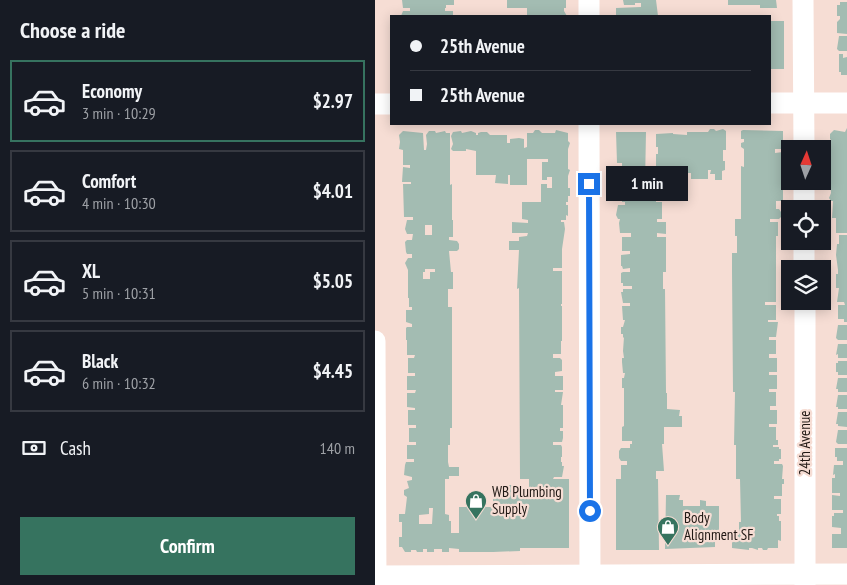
<!DOCTYPE html>
<meta charset="utf-8">
<style>
:root{--surface:#171b24;--page:#20242c;--text:#f1f3f6;--muted:#9ea1a6;--line:#363941;--accent:#36735f}
body{margin:0;font-family:"PT Sans Narrow",sans-serif;background:var(--page);color:var(--text);height:100vh;display:flex;flex-direction:column;font-size:19px;white-space:nowrap}
*{box-sizing:border-box;margin:0}
p{font-size:16px;color:var(--muted)}
.icon{flex:none;width:28px;height:28px;fill:none;stroke:currentColor;stroke-width:2;stroke-linecap:round;stroke-linejoin:round}
.map{position:relative;flex:1;overflow:hidden}
.drawer{display:flex;flex-direction:column;background:var(--surface);width:375px}
.drawer>*{flex:none}
.top-card{position:absolute;left:15px;top:15px;width:381px;height:110px;border-radius:0px;box-shadow:0 2px 12px #0003;display:grid;align-content:center;height:110px;padding:0 20px;background:var(--surface)}
.needle{width:32px;rotate:3deg}
.controls{position:absolute;left:406px;top:140px;display:grid;gap:10px}
.controls a{display:grid;place-items:center;width:50px;height:50px;border-radius:0px;background:var(--surface);box-shadow:0 2px 12px #0003;font-size:25px}
.end{position:absolute;width:22px;height:22px;margin:-11px;border:6px solid #1a73e8;background:#fff;box-shadow:0 0 0 2px #fff}
.from{border-radius:50%}
.bubble{position:absolute;height:35px;border-radius:0px;background:var(--surface);box-shadow:0 2px 12px #0003;font-size:16px;font-weight:800;line-height:35px;text-align:center}
.top-card b{display:flex;align-items:center;gap:18px;height:48px;font-size:19px}
.top-card b+b{border-top:1px solid var(--line)}
.top-card i{width:12px;height:12px;background:var(--text)}
ul{padding:0;list-style:none}
li{display:flex;align-items:center;gap:15px;height:82px;margin:0 10px 8px;padding:0 10px;border:2px solid var(--line);border-radius:0px}
li div{flex:1}
li b{display:block;font-size:19px}
li em{font-style:normal;font-weight:800}
li.on{border-color:var(--accent)}
li>.icon{width:45px;height:45px;stroke-width:1.5}
h2{padding:0 20px;font-size:22px;line-height:60px}
.pay{display:flex;align-items:center;gap:12px;height:55px;padding:0 20px;font-size:19px}
.pay p{margin-inline-start:auto}
.cta{display:flex;gap:10px;margin-top:auto;padding:10px 20px}
.cta a{flex:1;height:58px;border-radius:0px;background:var(--accent);color:#fff;font-size:20px;font-weight:800;line-height:58px;text-align:center}
main{display:flex;flex:1;min-height:0}
.map>svg:first-child{display:block}
</style>
<main>
<section class="drawer">
<h2>Choose a ride</h2>
<ul>
<li class="on"><svg class="icon" aria-label="car" viewBox="0 0 24 24"><path d="M5 17H2v-5l4-1 3-4h7l3 4 3 1v5h-3M9 17h6M6 11h13"/><circle cx="7" cy="17" r="2"/><circle cx="17" cy="17" r="2"/></svg><div><b>Economy</b><p>3 min · 10:29</p></div><em>$2.97</em></li>
<li><svg class="icon" aria-label="car" viewBox="0 0 24 24"><path d="M5 17H2v-5l4-1 3-4h7l3 4 3 1v5h-3M9 17h6M6 11h13"/><circle cx="7" cy="17" r="2"/><circle cx="17" cy="17" r="2"/></svg><div><b>Comfort</b><p>4 min · 10:30</p></div><em>$4.01</em></li>
<li><svg class="icon" aria-label="car" viewBox="0 0 24 24"><path d="M5 17H2v-5l4-1 3-4h7l3 4 3 1v5h-3M9 17h6M6 11h13"/><circle cx="7" cy="17" r="2"/><circle cx="17" cy="17" r="2"/></svg><div><b>XL</b><p>5 min · 10:31</p></div><em>$5.05</em></li>
<li><svg class="icon" aria-label="car" viewBox="0 0 24 24"><path d="M5 17H2v-5l4-1 3-4h7l3 4 3 1v5h-3M9 17h6M6 11h13"/><circle cx="7" cy="17" r="2"/><circle cx="17" cy="17" r="2"/></svg><div><b>Black</b><p>6 min · 10:32</p></div><em>$4.45</em></li>
</ul>
<div class="pay"><svg class="icon" aria-label="cash" viewBox="0 0 24 24"><path d="M3 7h18v10H3z"/><circle cx="12" cy="12" r="2"/></svg>Cash<p>140 m</p></div>
<div class="cta"><a>Confirm</a></div>
</section>
<div class="map">
<svg width="472" height="585" viewBox="0 0 472 585">
<rect width="100%" height="100%" fill="#f6ddd4"/>
<g fill="#a3bcb2" fill-rule="evenodd">
<path d="M27 0H79V5H71V8H70V11H78V16H26L28 11H35V8H28Z"/>
<path d="M132 0H191V8H189V11L192 16H152V8H132Z"/>
<path d="M248 0H281L283 16H241V8L266 7V3H260V5H249Z"/>
<path d="M353 0H401L402 8H385V5H353Z"/>
<path d="M465 2H472V34L462 33V22L465 19V16H462V5H465Z"/>
<rect x="395" y="21" width="14" height="48"/>
<path d="M464 36H472V51H464L462 49Z"/>
<path d="M464 54H468V58L472 57V75H466V72H464Z"/>
<path d="M472 128V233H461V218H457L458 201H456L454 198 456 193 455 177 456 162 454 156 456 153V140L455 139V134L459 130 470 132Z"/>
<path d="M335 129H339L341 131 348 129 351 131V150H348V161H350V170L347 171V180H340V174H335L336 170H333V179H316V173H309V175L312 176V184H304V172H281V154H283V147H281V134L298 133V134L312 135V132H333Z"/>
<path d="M160 130H164L167 133H180L181 130 193 133V141L195 143 193 149V169L195 170 193 176V188H195V196H193V202H191V205H193V216L191 215V220H186V222H189L190 229 187 249V268H178V271H187V304H186V306H187V341H186V354H178V358H185L187 360V371L180 372V376H188V390H180V392H188L186 405H188V428H185V431H188V438L187 442H178V445H186L187 447V457H186V462H187V466H189L187 477H179L178 479H194V548H145V551L118 552H84V549L74 548V552H67V549H59V552H52V549H48V552H42L41 550H36V552H30L27 547H24V537H27V522H24V514H30L32 497 29 495V490L34 488 32 481 37 480V477L29 475 30 465 31 462H39V459H32V445H41V442H34V428H41V425H33V410H40V408L32 407V393H40L41 390H32V376H40V373H33V358H39L40 355H32V340H31V328L32 327H37V324L31 322V310H37V307H34V298H33V270L30 263 33 258H37V254H32L31 252 30 242 32 240H37L38 234H32L30 229 32 220H38V217H29L28 184H36V182H27L28 167 35 168V165H28V150L24 149 25 142 24 135 28 131 48 133 49 150H51L52 144 51 135 54 131H60L61 133 70 131 71 133H75V185L77 184V220H78V237H74V240L82 241 84 244V249L82 251H74L76 272H78V289H73V307H77V428H75V445H73V462L74 467H84V476H74V479H70V514L74 515V521H76V533H84V507H118V485H137V494H145V499H154V479H145L144 288 142 289 144 250H134V241H144V237L152 236 153 233H137V222L153 223V220L147 219V202H166V184H172V188H177V177H172V180H167V162H173V159H152V185H135V175H133V184L120 183 121 175H101V151L91 149V151H78L76 149 78 144 76 136 78 132 86 131 87 133 96 131 101 133V135H103V133L106 132H112L115 135H132V143H135V139L144 138 149 139V148L152 147V133H158ZM50 225H57V235H50ZM50 269H60V272H55V279H48V272H50ZM54 508H58L57 524H44V515L54 514Z"/>
<path d="M368 130 408 131V149H400V153L408 152V201H401V209H404L406 212V217L404 219H395V222H403V236H401V302H390V305H401V320H393V322H403L401 337H394V340H401V354H394V358H402V372H394V375H402V389H394V392H401V406H395V410H402V424H394V427H401V440H403V445H398V447H404V449H406V459H404V461H399V464H407L408 466 407 479H409V484H407V496H399V499H406V514H402V516H404V521H406V541L403 540V548H393L392 550H388L387 548H383V550L377 548H374V550L357 548V531H364V522H366L365 479H361V445H359L360 392H358L357 271V253H362V236H360V219H366V166L369 167V149L366 147V143L369 142V139H366V131Z"/>
<path d="M241 132H271L270 184 281 185V202H287V219H282V222H291V234L282 233V237H291V272H288V289H290L291 393H292V409L305 410 304 416H307V427H289V444H287L289 471H281V479H283L284 550H241V479H246V465H252V461H246L244 458V451L246 448H255V444H257V441H247V427L249 426V388H247V378H249L250 373H248L247 362V358H249L248 351 249 337 248 338V334H246V327H248L250 320H248L247 306H255V303H248L246 292H248V289H257V286H248V283H246V273L248 272H255V268L248 269 247 266H246V255L255 254V251H247V237H256V233H245L244 223 245 219H243L241 215 243 205H250V202H247V196H242V185H248V180H242V167H247V163H242Z"/>
<path d="M464 235H472V322H469V319H463V305H470L469 302H462L464 288H461V274H463V270L461 255 462 244H464Z"/>
<path d="M463 325H472V340H463L461 338Z"/>
<path d="M463 344H472V358H463V354L461 355Z"/>
<path d="M463 361H472V375H463V372H461V363H463Z"/>
<path d="M463 378H472V392H463V389H461Z"/>
<path d="M463 395H472V409H463V407H461Z"/>
<path d="M463 412H472V427L463 426V424H461Z"/>
<path d="M463 430H472V444H463L461 442Z"/>
<path d="M460 448H472V548H457V534H466V528L457 527V516H459V513H468V510H457V495L465 496V493H457V478H460V474L458 475 459 465H468V461H462V457H460Z"/>
<path d="M291 495H305L304 500H308V506H325V500L331 501V506H344V541H340V547L290 549Z"/>
</g>
<g fill="none" stroke-linecap="round" stroke-linejoin="round">
<g stroke="#fff" stroke-width="21">
<path d="M214 0V16"/>
<path d="M428 0 429 149"/>
<path d="M395 103H472"/>
<path d="M0 104H16"/>
<path d="M214 124 215 585"/>
<path d="M429 181V209"/>
<path d="M429 241V269"/>
<path d="M430 301V585"/>
<path d="M0 341 1 585"/>
<path d="M0 576 472 574"/>
</g>
</g>
<g fill="none" stroke-linecap="round" stroke-linejoin="round">
<path stroke="#1a73e8" stroke-width="6" d="M214 184 215 511"/>
</g>
<defs>
<g id="shop-pin" transform="scale(1.125)"><path d="M0 17L-7.5 6A9.5 9.5 0 1 1 7.5 6Z" fill="#36735f" stroke="#f6ddd4"/><path d="M-5-2.5h2.3a2.7 3.5 0 0 1 5.4 0H5L5.5 6h-11ZM-1.5-2.5h3a1.5 2.3 0 0 0-3 0Z" fill="#fff"/></g>
</defs>
<g fill-rule="evenodd">
<use href="#shop-pin" x="101" y="501"/>
<use href="#shop-pin" x="293" y="527"/>
</g>
<g text-anchor="middle" stroke-width="4.5" stroke-linejoin="round" paint-order="stroke">
<g font-size="15" fill="#201814" stroke="#f6ddd4">
<text transform="translate(430 443) rotate(-90)" y="5">24th Avenue</text>
</g>
<g font-size="15" fill="#201814" stroke="#f6ddd4" text-anchor="start">
<text x="117" y="497">WB Plumbing<tspan x="117" dy="17">Supply</tspan></text>
<text x="309" y="523">Body<tspan x="309" dy="17">Alignment SF</tspan></text>
</g>
</g>
</svg>
<div class="controls">
<a><svg class="needle" viewBox="-14 -14 28 28"><path d="M0-13l5 13h-10z" fill="#e53935"/><path d="M0 13l5-13h-10z" fill="#9ea1a6"/></svg></a>
<a><svg class="icon" aria-label="locate" viewBox="0 0 24 24"><circle cx="12" cy="12" r="6"/><path d="M12 2v4M12 18v4M2 12h4M18 12h4"/></svg></a>
<a><svg class="icon" aria-label="layers" viewBox="0 0 24 24"><path d="M12 4l9 5-9 5-9-5zM3 14l9 5 9-5"/></svg></a>
</div>
<i class="end from" style="left:215px;top:511px"></i>
<i class="end" style="left:214px;top:184px"></i>
<div class="bubble" style="left:231px;top:166px;width:82px">1 min</div>
<div class="top-card">
<b><i class="from"></i>25th Avenue</b>
<b><i></i>25th Avenue</b>
</div>
</div>
</main>
